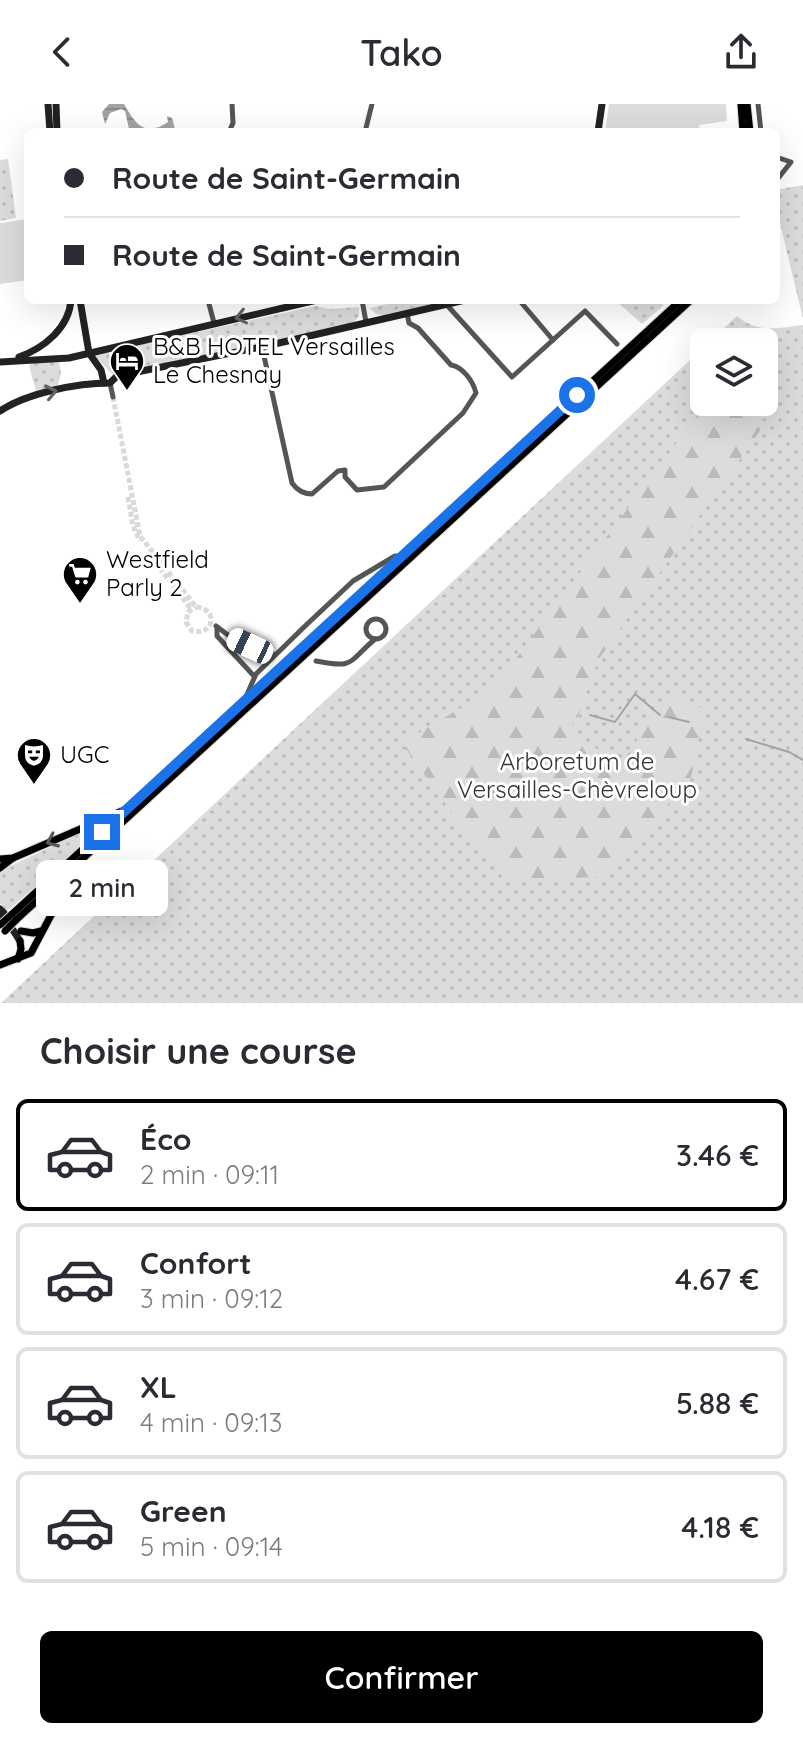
<!DOCTYPE html>
<html lang="fr">
<meta charset="utf-8">
<style>
:root{--surface:#fff;--page:#f7f7f7;--text:#2b2b33;--muted:#7c7c81;--line:#e1e1e2;--accent:#000}
body{margin:0;font-family:Quicksand,sans-serif;background:var(--page);color:var(--text);height:100vh;display:flex;flex-direction:column;font-size:30px;white-space:nowrap}
*{box-sizing:border-box;margin:0}
p{font-size:26px;color:var(--muted)}
.icon{flex:none;width:44px;height:44px;fill:none;stroke:currentColor;stroke-width:2;stroke-linecap:round;stroke-linejoin:round}
.map{position:relative;height:899px;overflow:hidden}
.sheet{display:flex;flex-direction:column;background:var(--surface);flex:1}
.sheet>*{flex:none}
.top-card{position:absolute;left:24px;top:24px;width:756px;height:176px;border-radius:12px;box-shadow:0 8px 32px #0002;display:grid;align-content:center;height:176px;padding:0 40px;background:var(--surface)}
.tools{position:absolute;left:690px;top:224px;display:grid;gap:16px}
.tools a{display:grid;place-items:center;width:88px;height:88px;border-radius:12px;background:var(--surface);box-shadow:0 8px 32px #0002;font-size:40px}
.end{position:absolute;width:36px;height:36px;margin:-18px;border:10px solid #1a73e8;background:#fff;box-shadow:0 0 0 4px #fff}
.from{border-radius:50%}
.bubble{position:absolute;height:56px;border-radius:12px;background:var(--surface);box-shadow:0 8px 32px #0002;font-size:26px;font-weight:600;line-height:56px;text-align:center}
.car{position:absolute;width:24px;height:48px;margin:-24px -12px;border-radius:10px;box-shadow:0 0 6px 2px #0007;background:linear-gradient(#fff 24%,#345 0 40%,#fff 0 76%,#345 0 86%,#fff 0)}
.top-card b{display:flex;align-items:center;gap:28px;height:76px;font-size:30px}
.top-card b+b{border-top:2px solid var(--line)}
.top-card i{width:20px;height:20px;background:var(--text)}
ul{padding:0;list-style:none}
li{display:flex;align-items:center;gap:24px;height:112px;margin:0 16px 12px;padding:0 24px;border:4px solid var(--line);border-radius:12px}
li div{flex:1}
li b{display:block;font-size:30px}
li em{font-style:normal;font-weight:600}
li.active{border-color:var(--accent)}
li>.icon{width:72px;height:72px;stroke-width:1.5}
h2{padding:0 40px;font-size:36px;line-height:96px}
.action{display:flex;gap:16px;margin-top:auto;padding:16px 40px}
.action a{flex:1;height:92px;border-radius:12px;background:var(--accent);color:#fff;font-size:32px;font-weight:600;line-height:92px;text-align:center}
header{display:flex;justify-content:space-between;align-items:center;height:104px;padding:0 40px;background:var(--surface);font-size:36px;font-weight:600}
.map>svg:first-child{display:block}
</style>
<header><svg class="icon" aria-label="back" viewBox="0 0 24 24"><path d="M15 5l-7 7 7 7"/></svg>Tako<svg class="icon" aria-label="share" viewBox="0 0 24 24"><path d="M12 15V3M7 8l5-5 5 5M5 13v7h14v-7"/></svg></header>
<div class="map">
<svg width="803" height="899" viewBox="0 0 803 899">
<defs>
<pattern id="grass-dots" width="8" height="8" patternUnits="userSpaceOnUse" patternTransform="scale(2)"><rect width="8" height="8" fill="#dcdcdc"/><path d="M2 2h.1M6 6h.1" fill="none" stroke="#bbb" stroke-width="1.8" stroke-linecap="round"/></pattern>
<pattern id="forest-firs" width="22" height="20" patternUnits="userSpaceOnUse" patternTransform="scale(2)"><rect width="22" height="20" fill="#dcdcdc"/><path d="M5 1l3.5 6h-7zM16 11l3.5 6h-7z" fill="#bbb"/></pattern>
<pattern id="water-rules" width="6" height="5" patternUnits="userSpaceOnUse" patternTransform="scale(2)"><rect width="6" height="5" fill="#a3a3a3"/><path d="M0 2.5h6" fill="none" stroke="#8b8b8b"/></pattern>
</defs>
<rect width="100%" height="100%" fill="#fff"/>
<g fill="url(#grass-dots)">
<path d="M8 55 16 114 0 117V56Z"/>
<path d="M803 81V215L780 119 776 86Z"/>
<path d="M405 196H450L383 211 376 210 370 204Z"/>
<path d="M615 196H665L662 199 663 202 642 220Z"/>
<path d="M316 202 330 205 359 203V212L353 219 113 271 94 251 109 246V253L124 251 142 240Z"/>
<path d="M737 212C758 230 778 224 803 221V899H1L704 243V298H764V238H709Z"/>
<path d="M33 257H59L61 270 58 281 36 287 29 262Z"/>
<path d="M101 719 103 723 7 807 0 799V767Z"/>
</g>
<path fill="url(#forest-firs)" d="M707 298H726L766 318 599 555 577 614 570 625 620 662 667 590 705 605 691 673 607 773 504 775 458 718 402 639 494 584Z"/>
<g fill="#dcdcdc">
<path d="M609 0H726L727 17 699 21 700 28H605Z"/>
<path d="M28 115V176L0 180V119Z"/>
</g>
<path fill="url(#water-rules)" d="M109 0H124C135 19 144 34 168 18L167 12 172 14 175 25 171 28 158 26 133 28 129 25 125 7 121 5 110 9 105 20 102 8Z"/>
<g fill="none" stroke-linecap="round" stroke-linejoin="round">
<g stroke="#a3a3a3" stroke-width="2">
<path d="M590 611 615 618 635 590 660 611"/>
<path d="M668 613 689 618"/>
<path d="M746 635 789 648 803 656"/>
</g>
<g stroke="#d9d9d9" stroke-width="5" stroke-dasharray="5 2.5" stroke-linecap="butt">
<path d="M113 293 140 432 196 503C219 505 214 532 192 527L186 518 188 508 196 503"/>
<path d="M128 393 133 422 140 437"/>
<path d="M155 458 191 505"/>
</g>
<g stroke="#dbdbdb" stroke-width="9">
<g id="primary">
<path d="M741 0 743 28"/>
<path d="M747 0 750 28"/>
<path d="M0 755 13 754 122 707"/>
<path d="M0 764 13 754"/>
<path d="M11 811 681 196"/>
<path d="M16 816 691 196"/>
<path d="M21 827 33 829 41 827"/>
<path d="M18 855 21 845 20 837"/>
<path d="M0 861 31 849 76 764"/>
</g>
</g>
<g stroke="#555" stroke-width="5">
<path d="M758 0 761 28"/>
<path d="M229 28 233 19 232 0"/>
<path d="M365 28 372 0"/>
<path d="M776 53 791 58 776 77"/>
<path d="M208 196 214 219"/>
<path d="M362 196 366 218"/>
<path d="M519 196 553 236"/>
<path d="M446 200 512 273 585 207 617 240"/>
<path d="M262 243 292 379C297 386 303 390 312 390L338 367 345 366V373L357 386 384 383 463 309 476 289C473 277 463 263 451 261L418 224 409 219 407 209"/>
<path d="M110 279 113 293"/>
<circle cx="376" cy="525" r="10"/>
<path d="M216 522 232 534 272 549"/>
<path d="M217 523V532L254 572"/>
<path d="M316 557C355 565 348 558 375 535"/>
<path d="M245 595 256 570 303 524 353 477 395 452H401"/>
</g>
<g stroke="#222" stroke-width="7">
<path d="M48 0 50 28"/>
<path d="M56 0 57 28"/>
<path d="M598 28 602 0"/>
<path d="M80 196 89 249 101 266 104 279"/>
<path d="M19 253C44 244 69 224 71 196"/>
<path d="M0 258 69 254 317 196"/>
<path d="M0 307C27 289 77 279 110 279L117 272 266 242 465 196"/>
<path d="M0 805 4 809"/>
<path d="M0 812V813"/>
<path d="M13 826 20 837"/>
</g>
<use href="#primary" stroke="#000" stroke-width="7"/>
<g stroke="#dbdbdb" stroke-width="9" stroke-linecap="butt">
<g id="primary-bridge">
<path d="M0 821 11 811"/>
<path d="M5 827 16 816"/>
</g>
</g>
<use href="#primary-bridge" stroke="#000" stroke-width="7"/>
</g>
<defs><path id="oneway-chevron" d="M-2-3.5L2.5 0L-2 3.5" fill="none" stroke-width="1.6" stroke-linecap="round" stroke-linejoin="round" transform="scale(2)"/></defs>
<g stroke="#646464">
<use href="#oneway-chevron" transform="translate(241 213) rotate(167)"/>
<use href="#oneway-chevron" transform="translate(51 288) rotate(-12)"/>
</g>
<use stroke="#595959" href="#oneway-chevron" transform="translate(52 737) rotate(157)"/>
<g fill="none" stroke-linecap="round" stroke-linejoin="round">
<path stroke="#1a73e8" stroke-width="10" d="M102 728 577 291"/>
</g>
<defs>
<g id="hotel-pin" transform="scale(1.8)"><path d="M0 17L-7.5 6A9.5 9.5 0 1 1 7.5 6Z" fill="#000" stroke="#fff"/><path d="M-6-4.5h1.5V1H6V5H4.5V3h-9V5H-6ZM-4 0a1.8 1.8 0 1 1 3.6 0ZM.5 0V-2.5h3Q6-2.5 6 0Z" fill="#fff"/></g>
<g id="supermarket-pin" transform="scale(1.8)"><path d="M0 17L-7.5 6A9.5 9.5 0 1 1 7.5 6Z" fill="#000" stroke="#fff"/><path d="M-6-5.5h2.5l.6 2H6L4.5 2H-2.5L-4.4-4H-6ZM-1.5 3.2a1.3 1.3 0 1 0 .1 0ZM3 3.2a1.3 1.3 0 1 0 .1 0Z" fill="#fff"/></g>
<g id="theatre-pin" transform="scale(1.8)"><path d="M0 17L-7.5 6A9.5 9.5 0 1 1 7.5 6Z" fill="#000" stroke="#fff"/><path d="M-5-5.5Q0-4 5-5.5V0Q5 5 0 6Q-5 5-5 0ZM-3.3-2.5H-1v1.5H-3.3ZM1-2.5H3.3v1.5H1ZM-2.8 1Q0 5.5 2.8 1Z" fill="#fff"/></g>
</defs>
<g fill-rule="evenodd">
<use href="#hotel-pin" x="127" y="257"/>
<use href="#supermarket-pin" x="80" y="470"/>
<use href="#theatre-pin" x="34" y="651"/>
</g>
<g text-anchor="middle" stroke-width="6" stroke-linejoin="round" paint-order="stroke">
<g font-size="24" fill="#000" stroke="#fff" text-anchor="start">
<text x="153" y="251">B&amp;B HOTEL Versailles<tspan x="153" dy="28">Le Chesnay</tspan></text>
<text x="106" y="464">Westfield<tspan x="106" dy="28">Parly 2</tspan></text>
<text x="60" y="659">UGC</text>
</g>
<g font-size="24" fill="#333" stroke="#fff">
<text x="577" y="666">Arboretum de<tspan x="577" dy="28">Versailles-Chèvreloup</tspan></text>
</g>
</g>
</svg>
<div class="tools">
<a><svg class="icon" aria-label="layers" viewBox="0 0 24 24"><path d="M12 4l9 5-9 5-9-5zM3 14l9 5 9-5"/></svg></a>
</div>
<i class="end from" style="left:577px;top:291px"></i>
<i class="end" style="left:102px;top:728px"></i>
<div class="bubble" style="left:36px;top:756px;width:132px">2 min</div>
<i class="car" style="left:250px;top:542px;rotate:295deg"></i>
<div class="top-card">
<b><i class="from"></i>Route de Saint-Germain</b>
<b><i></i>Route de Saint-Germain</b>
</div>
</div>
<section class="sheet">
<h2>Choisir une course</h2>
<ul>
<li class="active"><svg class="icon" aria-label="car" viewBox="0 0 24 24"><path d="M5 17H2v-5l4-1 3-4h7l3 4 3 1v5h-3M9 17h6M6 11h13"/><circle cx="7" cy="17" r="2"/><circle cx="17" cy="17" r="2"/></svg><div><b>Éco</b><p>2 min · 09:11</p></div><em>3.46 €</em></li>
<li><svg class="icon" aria-label="car" viewBox="0 0 24 24"><path d="M5 17H2v-5l4-1 3-4h7l3 4 3 1v5h-3M9 17h6M6 11h13"/><circle cx="7" cy="17" r="2"/><circle cx="17" cy="17" r="2"/></svg><div><b>Confort</b><p>3 min · 09:12</p></div><em>4.67 €</em></li>
<li><svg class="icon" aria-label="car" viewBox="0 0 24 24"><path d="M5 17H2v-5l4-1 3-4h7l3 4 3 1v5h-3M9 17h6M6 11h13"/><circle cx="7" cy="17" r="2"/><circle cx="17" cy="17" r="2"/></svg><div><b>XL</b><p>4 min · 09:13</p></div><em>5.88 €</em></li>
<li><svg class="icon" aria-label="car" viewBox="0 0 24 24"><path d="M5 17H2v-5l4-1 3-4h7l3 4 3 1v5h-3M9 17h6M6 11h13"/><circle cx="7" cy="17" r="2"/><circle cx="17" cy="17" r="2"/></svg><div><b>Green</b><p>5 min · 09:14</p></div><em>4.18 €</em></li>
</ul>
<div class="action"><a>Confirmer</a></div>
</section>
